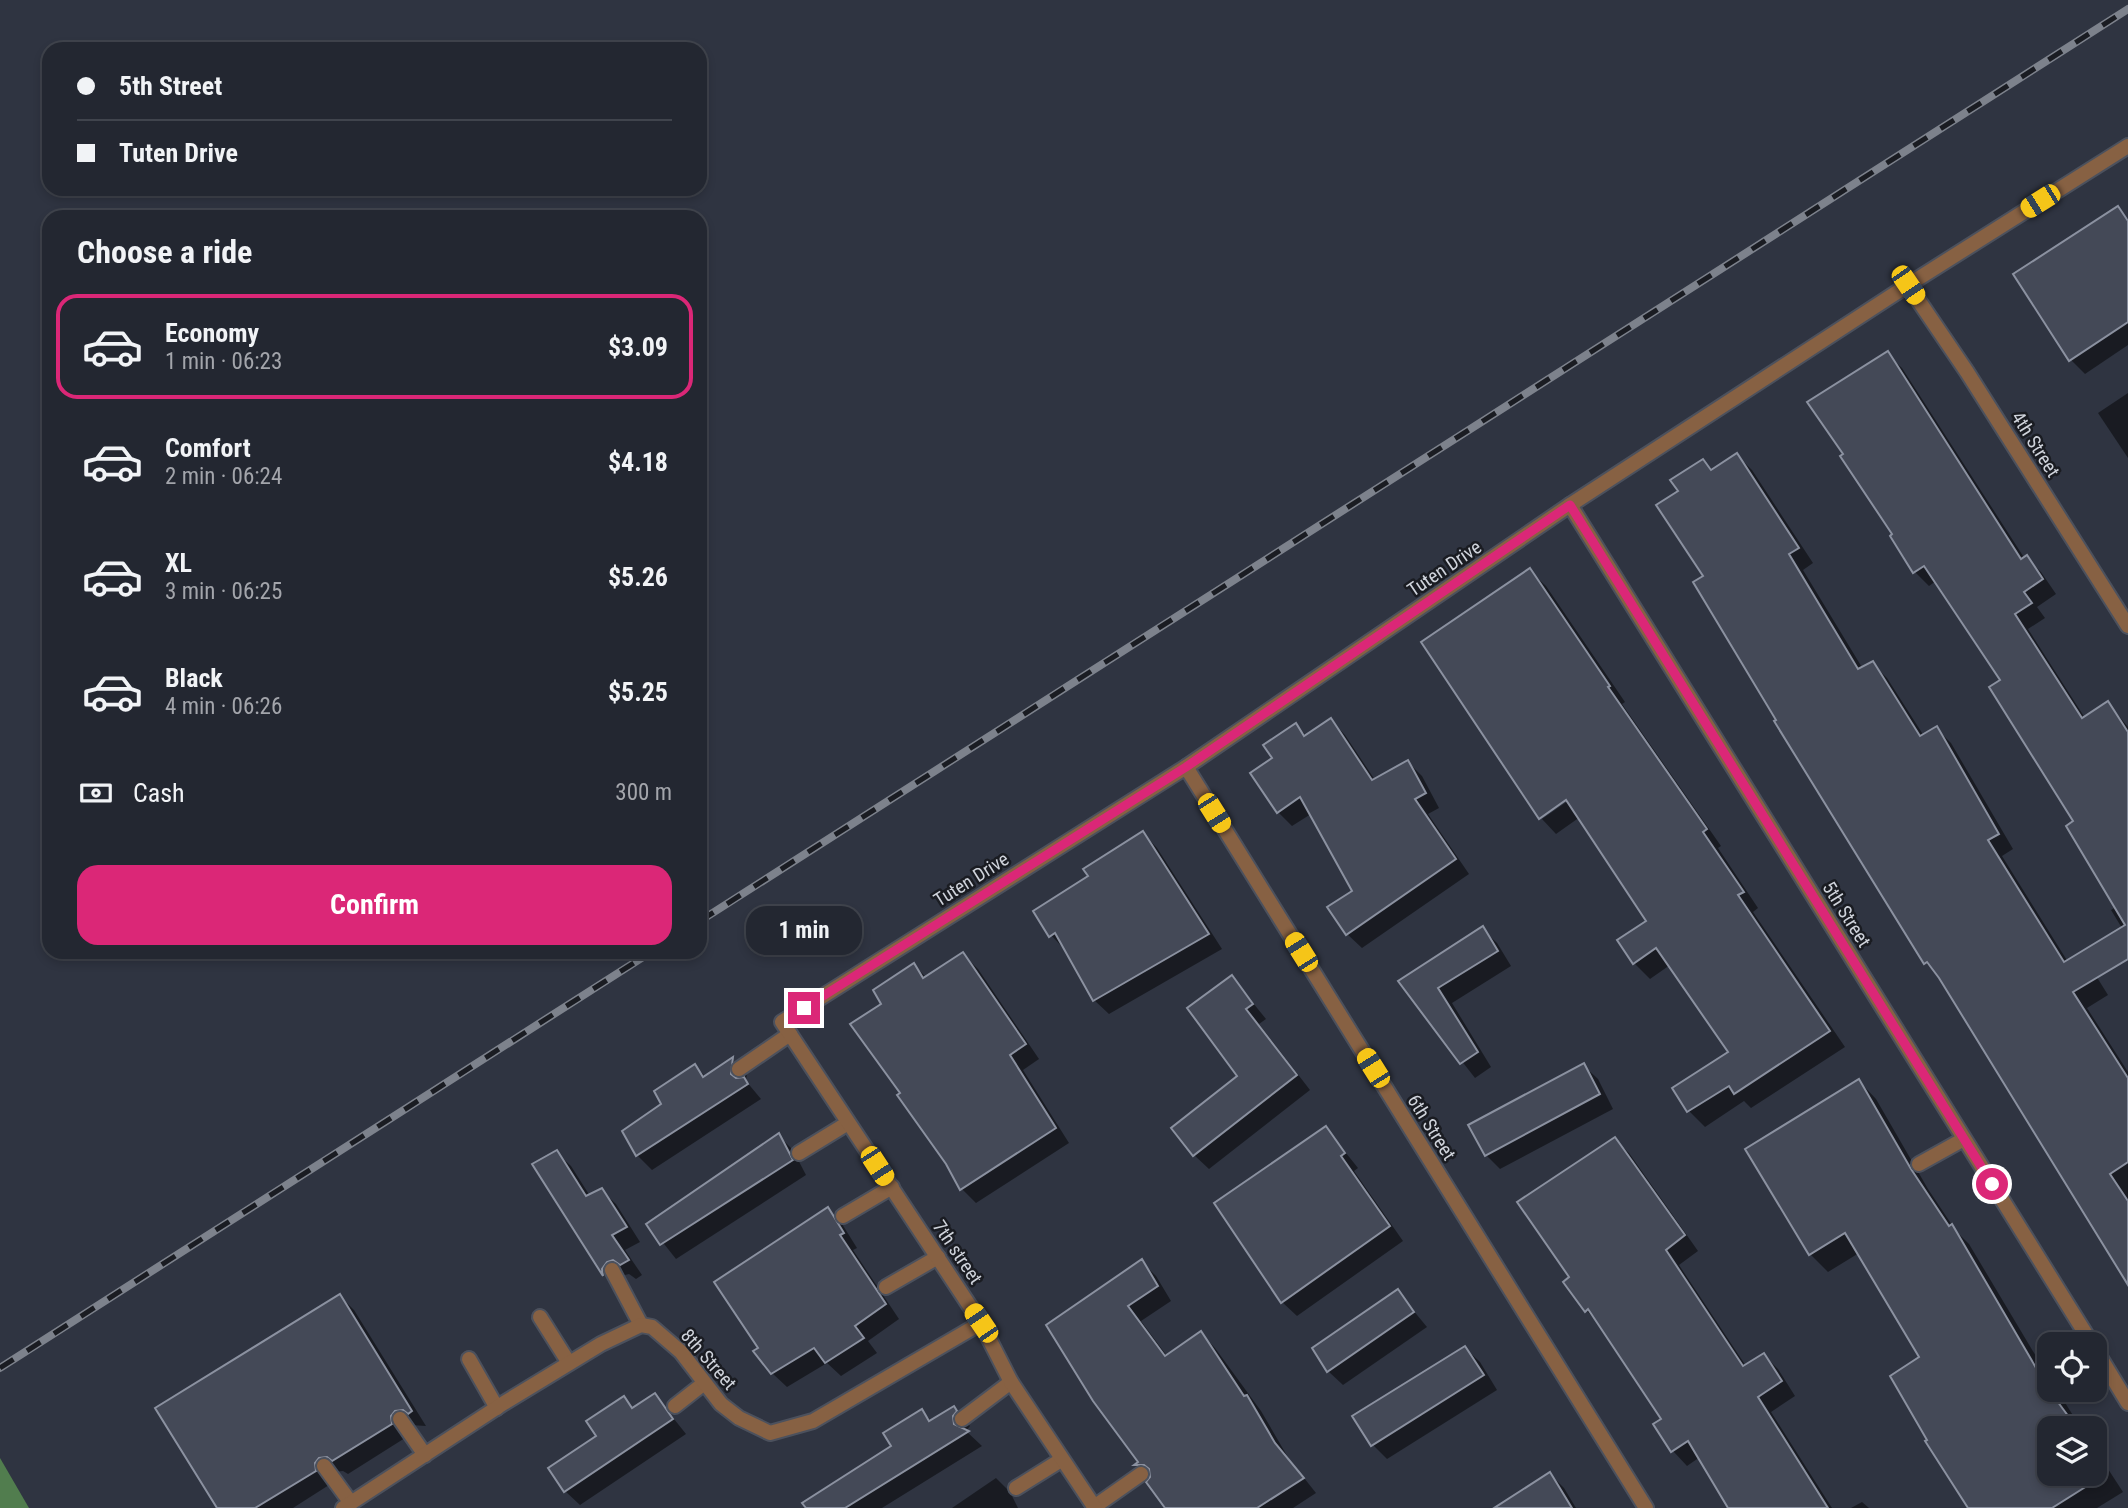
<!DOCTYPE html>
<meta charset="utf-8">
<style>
:root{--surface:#232731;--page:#2f333d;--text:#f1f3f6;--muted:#a3a5ab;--line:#40444d;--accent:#db2777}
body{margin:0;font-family:"Roboto Condensed",sans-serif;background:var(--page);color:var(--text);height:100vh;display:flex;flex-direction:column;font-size:26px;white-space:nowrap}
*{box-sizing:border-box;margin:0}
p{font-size:23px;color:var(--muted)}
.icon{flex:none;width:38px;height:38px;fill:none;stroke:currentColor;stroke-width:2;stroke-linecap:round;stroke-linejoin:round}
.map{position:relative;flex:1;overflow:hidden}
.panel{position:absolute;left:42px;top:210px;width:665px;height:749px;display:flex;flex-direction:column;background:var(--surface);border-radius:21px;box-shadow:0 4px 10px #0003,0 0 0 2px var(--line)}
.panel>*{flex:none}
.guide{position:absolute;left:42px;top:42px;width:665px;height:154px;border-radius:21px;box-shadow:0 4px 10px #0003,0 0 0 2px var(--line);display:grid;align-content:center;height:154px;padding:0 35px;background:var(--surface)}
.tools{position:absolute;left:2037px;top:1332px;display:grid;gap:14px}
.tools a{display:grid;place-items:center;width:70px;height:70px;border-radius:14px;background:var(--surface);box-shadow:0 4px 10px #0003,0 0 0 2px var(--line);font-size:35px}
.end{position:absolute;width:32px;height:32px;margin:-16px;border:9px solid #db2777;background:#fff;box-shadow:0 0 0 4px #fff}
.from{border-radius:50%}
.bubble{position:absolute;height:49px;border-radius:21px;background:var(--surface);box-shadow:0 4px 10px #0003,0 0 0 2px var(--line);font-size:23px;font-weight:700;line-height:49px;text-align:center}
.car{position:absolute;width:21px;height:42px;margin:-21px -10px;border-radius:9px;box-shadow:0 0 5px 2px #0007;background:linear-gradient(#f5c518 24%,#345 0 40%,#f5c518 0 76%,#345 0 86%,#f5c518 0)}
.guide b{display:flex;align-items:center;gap:24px;height:66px;font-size:26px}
.guide b+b{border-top:2px solid var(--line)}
.guide i{width:18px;height:18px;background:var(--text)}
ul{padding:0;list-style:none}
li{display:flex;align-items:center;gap:21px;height:105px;margin:0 14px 10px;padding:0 21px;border:4px solid transparent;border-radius:21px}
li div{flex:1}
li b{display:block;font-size:26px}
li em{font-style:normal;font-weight:700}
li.active{border-color:var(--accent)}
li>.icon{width:63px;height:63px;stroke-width:1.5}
h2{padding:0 35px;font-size:32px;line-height:84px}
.pay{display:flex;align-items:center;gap:18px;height:77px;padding:0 35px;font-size:26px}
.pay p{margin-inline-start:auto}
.action{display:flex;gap:14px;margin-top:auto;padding:14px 35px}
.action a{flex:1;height:80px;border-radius:21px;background:var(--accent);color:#fff;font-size:28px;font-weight:700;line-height:80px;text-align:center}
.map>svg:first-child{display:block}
</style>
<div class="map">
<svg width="2128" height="1508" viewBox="0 0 2128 1508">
<rect width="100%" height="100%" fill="#2f3441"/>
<path fill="#517d4e" d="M0 1458 29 1508H0Z"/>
<g fill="#0007">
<path d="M2117 208 2128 219V345L2085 374 2071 360Z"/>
<path d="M1887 354 1902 368 2025 559 2027 558 2041 572 2056 594 2037 607 2045 618 2028 629 2085 718 2108 703 2128 727V938L2111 910 2116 907 2076 822 2003 681 1936 581 1929 586 1915 572Z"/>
<path d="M2128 393V458L2098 413Z"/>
<path d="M1737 455 1752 470 1813 563 1803 570 1863 669 1872 663 1887 678 1924 736 1936 728 1951 743 2013 849 2002 856 2068 962 2093 971 2108 995 2087 1008 2128 1072V1282L1941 978 1926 963 1705 577 1680 492 1703 461 1713 470Z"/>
<path d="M1530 571 1546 586 1625 702 1622 704 1721 846 1718 848 1758 908 1753 912 1845 1047 1751 1108 1744 1101 1705 1127 1689 1111 1675 1089 1730 1053 1670 965 1650 979 1634 963 1649 921 1580 817 1556 834 1542 819 1575 796 1573 793 1540 818Z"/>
<path d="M1331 720 1345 735 1375 780 1408 762 1422 776 1439 808 1428 814 1469 874 1362 948 1347 934 1354 892 1311 814 1292 826 1278 812 1275 759 1296 726 1307 736Z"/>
<path d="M1143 833 1157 848 1222 949 1109 1014 1094 1000 1065 950 1051 935 1090 877Z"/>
<path d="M1482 929 1497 943 1511 966 1452 1003 1491 1067 1475 1078 1400 982Z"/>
<path d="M963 954 978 969 1039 1059 1023 1070 1069 1143 976 1203 962 1189 900 1095 902 1093 884 1005 914 965 926 977Z"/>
<path d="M1232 977 1266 1019 1259 1024 1310 1090 1209 1169 1194 1155 1240 1076Z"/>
<path d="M733 1060 747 1073 746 1081 761 1099 652 1170 637 1155 624 1132 664 1105 695 1066 706 1077Z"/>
<path d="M1583 1065 1598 1079 1613 1109 1500 1169 1486 1155Z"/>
<path d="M1859 1081 1876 1099 1928 1189 1956 1231 1969 1244 2049 1378V1390H2057L2081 1428H2049V1474H2095V1449L2123 1492 2097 1508H2002L1921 1358 1859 1253 1828 1272 1810 1254Z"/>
<path d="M1326 1128 1358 1168 1354 1171 1403 1241 1297 1316 1282 1302Z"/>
<path d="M779 1136 793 1150 806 1175 676 1259 649 1225Z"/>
<path d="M1615 1139 1629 1153 1698 1251 1679 1265 1746 1366 1764 1355 1778 1369 1795 1396 1771 1412 1832 1508H1730L1700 1457 1687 1466 1673 1451 1656 1424 1664 1419 1601 1326 1586 1310 1571 1278Z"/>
<path d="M556 1152 571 1166 590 1196 601 1190 616 1204 640 1242 625 1250 642 1275 636 1279 629 1274 621 1276 616 1286 605 1275 535 1165Z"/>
<path d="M827 1209 842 1224 857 1248 853 1250 899 1319 868 1341 877 1353 841 1376 827 1363 787 1387 772 1373 761 1349Z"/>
<path d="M1142 1262 1156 1276 1171 1301 1141 1321 1167 1356 1201 1333 1215 1348 1261 1411 1289 1459 1316 1493 1293 1508H1167L1151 1479 1137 1465 1140 1462 1094 1400Z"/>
<path d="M1398 1292 1427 1327 1343 1385 1328 1371Z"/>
<path d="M340 1296 354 1310 426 1426 410 1425 405 1438 348 1474 343 1471 333 1472 329 1478V1485L293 1508H219Z"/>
<path d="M1465 1348 1480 1362 1497 1390 1387 1459 1373 1445Z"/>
<path d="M655 1395 686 1434 580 1505 565 1491 624 1398 634 1409Z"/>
<path d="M954 1408 970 1426 966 1431 982 1446 882 1508H808L893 1447 921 1411 932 1421Z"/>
<path d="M1550 1474 1564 1488 1576 1508H1497Z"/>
<path d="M996 1478 1010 1492 1018 1508H952Z"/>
<path d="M1862 1502 1869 1508H1851Z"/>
</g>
<g fill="#444957" stroke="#8b91a0" stroke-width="2">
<path d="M2118 206 2128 221V322L2069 361 2013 274Z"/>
<path d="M1888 351 2021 559 2027 555 2043 579 2024 592 2032 603 2015 614 2082 718 2108 701 2128 732V959L2073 992 2128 1078V1162L2110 1174 2128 1201V1285L1939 978 1927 962 1924 964 1774 721 1776 720 1693 582 1703 576 1656 505 1678 491 1670 480 1703 459 1711 470 1737 453 1799 548 1789 554 1858 669 1873 661 1920 736 1937 726 1999 834 1988 840 2064 962 2125 925 2066 826 2073 821 1989 687 2000 680 1924 566 1913 573 1890 536 1892 534 1840 456 1843 454 1807 402Z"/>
<path d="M1530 568 1610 686 1608 687 1707 829 1703 832 1744 892 1738 895 1830 1031 1734 1094 1729 1086 1687 1112 1672 1088 1728 1052 1656 948 1633 964 1617 940 1646 921 1566 800 1539 819 1421 642Z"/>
<path d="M1331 718 1372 780 1408 760 1426 793 1415 799 1456 859 1346 935 1327 907 1352 891 1300 797 1277 813 1250 773 1272 758 1263 745 1296 723 1304 736Z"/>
<path d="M1143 831 1209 934 1093 1001 1055 933 1049 937 1033 911 1088 876 1083 869Z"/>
<path d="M1483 926 1498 951 1438 988 1478 1052 1460 1064 1398 981Z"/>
<path d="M963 952 1026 1044 1010 1055 1056 1128 960 1190 946 1164 897 1095 900 1093 850 1024 881 1004 873 990 914 963 923 978Z"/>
<path d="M1232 975 1253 1004 1246 1009 1297 1075 1193 1156 1171 1128 1237 1076 1187 1008Z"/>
<path d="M733 1057 731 1074 736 1078 744 1077 748 1084 636 1156 622 1131 661 1104 654 1091 695 1064 703 1077Z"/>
<path d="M1584 1063 1600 1094 1485 1156 1468 1125Z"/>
<path d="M1859 1079 1911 1169 1949 1226 1952 1224 2049 1390 2077 1428H2049V1474H2095V1456L2106 1474 2052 1508H1968L1925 1441 1927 1440 1890 1376 1919 1357 1845 1233 1809 1255 1745 1149Z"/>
<path d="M1326 1126 1345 1153 1341 1156 1390 1226 1281 1303 1214 1203Z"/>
<path d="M779 1133 793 1160 660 1245 646 1224Z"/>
<path d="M1615 1137 1685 1235 1666 1250 1743 1366 1764 1353 1782 1381 1758 1397 1828 1508H1728L1688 1441 1671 1452 1653 1424 1661 1419 1588 1309 1585 1312 1563 1282 1569 1277 1517 1202Z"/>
<path d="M557 1150 586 1196 602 1188 627 1227 612 1235 629 1260 620 1265 613 1260 607 1262 602 1269 603 1276 532 1164Z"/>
<path d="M828 1207 844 1233 840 1235 886 1304 855 1326 864 1338 825 1363 814 1348 771 1374 753 1351 758 1348 714 1282Z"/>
<path d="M1142 1259 1158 1286 1128 1306 1165 1356 1201 1331 1244 1396 1247 1395 1275 1443 1304 1478 1257 1508H1165L1146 1482 1150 1477 1149 1469 1144 1465H1134L1138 1462 1093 1401 1046 1325Z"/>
<path d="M1398 1289 1414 1312 1327 1372 1312 1348Z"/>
<path d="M340 1294 412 1411 408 1414 403 1410 395 1411 391 1416 392 1424 332 1461 327 1457 319 1458 315 1463 316 1471 255 1508H217L155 1408Z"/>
<path d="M1465 1346 1484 1375 1371 1446 1352 1416Z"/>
<path d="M655 1393 673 1419 564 1492 548 1468 596 1436 586 1421 624 1396 632 1408Z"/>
<path d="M954 1406 957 1411 953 1416 954 1424 969 1431 845 1508H806L802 1503 891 1446 883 1433 922 1409 929 1421Z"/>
<path d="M1550 1472 1572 1508H1494Z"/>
</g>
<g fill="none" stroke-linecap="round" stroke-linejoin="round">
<g stroke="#4c515d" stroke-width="18">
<g id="service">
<path d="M739 1069 790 1034"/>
<path d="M799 1153 848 1123"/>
<path d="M1919 1164 1964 1139"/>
<path d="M843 1216 892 1187"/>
<path d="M612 1270 641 1325"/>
<path d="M886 1287 938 1257"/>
<path d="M540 1317 569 1363"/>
<path d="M469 1359 497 1408"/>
<path d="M675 1406 703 1384"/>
<path d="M400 1419 425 1455"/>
<path d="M962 1419 1011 1382"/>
<path d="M324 1466 351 1503"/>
<path d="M1016 1488 1061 1460"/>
<path d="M1094 1507 1141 1474"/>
</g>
</g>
<g stroke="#4c515d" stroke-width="18">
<g id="minor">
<path d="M1908 285 1967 372 2128 626"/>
<path d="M1570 505 2092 1344"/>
<path d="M1186 767 1646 1508"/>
<path d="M2095 1349 2128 1403"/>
<path d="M343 1508 504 1403 601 1344 641 1325 652 1327 681 1352 721 1404 739 1418 770 1433 813 1421 981 1323"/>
<path d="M1095 1508 1011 1382 981 1323 782 1022 1186 767 1570 505 1908 285 2128 146"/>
</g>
</g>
<use href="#service" stroke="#876143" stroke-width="14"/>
<use href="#minor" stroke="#876143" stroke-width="14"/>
<g stroke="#7d828c" stroke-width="8">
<g id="rail">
<path d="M700 921 2128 9"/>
<path d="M0 1368 651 952"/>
</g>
</g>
<use href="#rail" stroke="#1a1c22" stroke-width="5" stroke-dasharray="16" stroke-linecap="butt"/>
</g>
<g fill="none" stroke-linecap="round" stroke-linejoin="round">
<path stroke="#db2777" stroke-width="9" d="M804 1008 1186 767 1570 505 1992 1184"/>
</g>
<g text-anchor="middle" stroke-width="5" stroke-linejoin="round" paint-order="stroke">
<g font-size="19" fill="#cfd3db" stroke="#1a1c22">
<text transform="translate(2036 444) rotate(58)" y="7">4th Street</text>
<text transform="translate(1444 568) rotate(-34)" y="7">Tuten Drive</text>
<text transform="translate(971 879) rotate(-32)" y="7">Tuten Drive</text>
<text transform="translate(1847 914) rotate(58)" y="7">5th Street</text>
<text transform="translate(1432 1127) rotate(58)" y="7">6th Street</text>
<text transform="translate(958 1252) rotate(56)" y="7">7th street</text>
<text transform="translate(709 1359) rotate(49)" y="7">8th Street</text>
</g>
</g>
</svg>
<div class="tools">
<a><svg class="icon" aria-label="locate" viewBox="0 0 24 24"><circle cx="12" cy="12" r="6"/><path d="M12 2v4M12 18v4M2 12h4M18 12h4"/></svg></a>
<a><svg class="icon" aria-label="layers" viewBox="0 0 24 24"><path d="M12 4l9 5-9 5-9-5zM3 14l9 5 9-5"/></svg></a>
</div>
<i class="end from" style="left:1992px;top:1184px"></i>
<i class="end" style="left:804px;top:1008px"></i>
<div class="bubble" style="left:746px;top:906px;width:116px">1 min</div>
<i class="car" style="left:2040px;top:201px;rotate:238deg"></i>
<i class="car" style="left:1908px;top:285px;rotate:146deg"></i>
<i class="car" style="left:1214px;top:813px;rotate:148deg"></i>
<i class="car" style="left:1301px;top:952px;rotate:328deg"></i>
<i class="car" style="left:1373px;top:1068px;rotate:328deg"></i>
<i class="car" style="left:877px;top:1166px;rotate:147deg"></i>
<i class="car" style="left:981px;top:1323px;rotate:326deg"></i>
<div class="guide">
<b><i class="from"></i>5th Street</b>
<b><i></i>Tuten Drive</b>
</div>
<section class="panel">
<h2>Choose a ride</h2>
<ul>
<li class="active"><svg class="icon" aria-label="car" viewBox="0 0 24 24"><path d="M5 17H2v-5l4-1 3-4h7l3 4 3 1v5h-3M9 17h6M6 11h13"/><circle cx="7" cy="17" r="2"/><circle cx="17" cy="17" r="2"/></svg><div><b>Economy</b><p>1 min · 06:23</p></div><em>$3.09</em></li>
<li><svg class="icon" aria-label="car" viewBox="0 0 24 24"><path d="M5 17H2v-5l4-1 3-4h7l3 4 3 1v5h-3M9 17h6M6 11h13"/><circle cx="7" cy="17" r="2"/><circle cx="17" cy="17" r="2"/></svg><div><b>Comfort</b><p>2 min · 06:24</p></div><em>$4.18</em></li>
<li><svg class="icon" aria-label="car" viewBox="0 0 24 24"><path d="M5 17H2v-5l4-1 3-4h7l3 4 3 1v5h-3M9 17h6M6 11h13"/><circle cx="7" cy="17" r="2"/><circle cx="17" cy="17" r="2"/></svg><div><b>XL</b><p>3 min · 06:25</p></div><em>$5.26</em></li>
<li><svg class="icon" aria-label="car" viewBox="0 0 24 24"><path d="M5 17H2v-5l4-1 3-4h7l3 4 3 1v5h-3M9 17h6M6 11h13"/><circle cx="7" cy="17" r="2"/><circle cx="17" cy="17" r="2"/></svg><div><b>Black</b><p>4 min · 06:26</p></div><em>$5.25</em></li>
</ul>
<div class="pay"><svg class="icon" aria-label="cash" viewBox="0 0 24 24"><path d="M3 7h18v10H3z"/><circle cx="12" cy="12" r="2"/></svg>Cash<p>300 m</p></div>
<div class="action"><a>Confirm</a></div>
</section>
</div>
